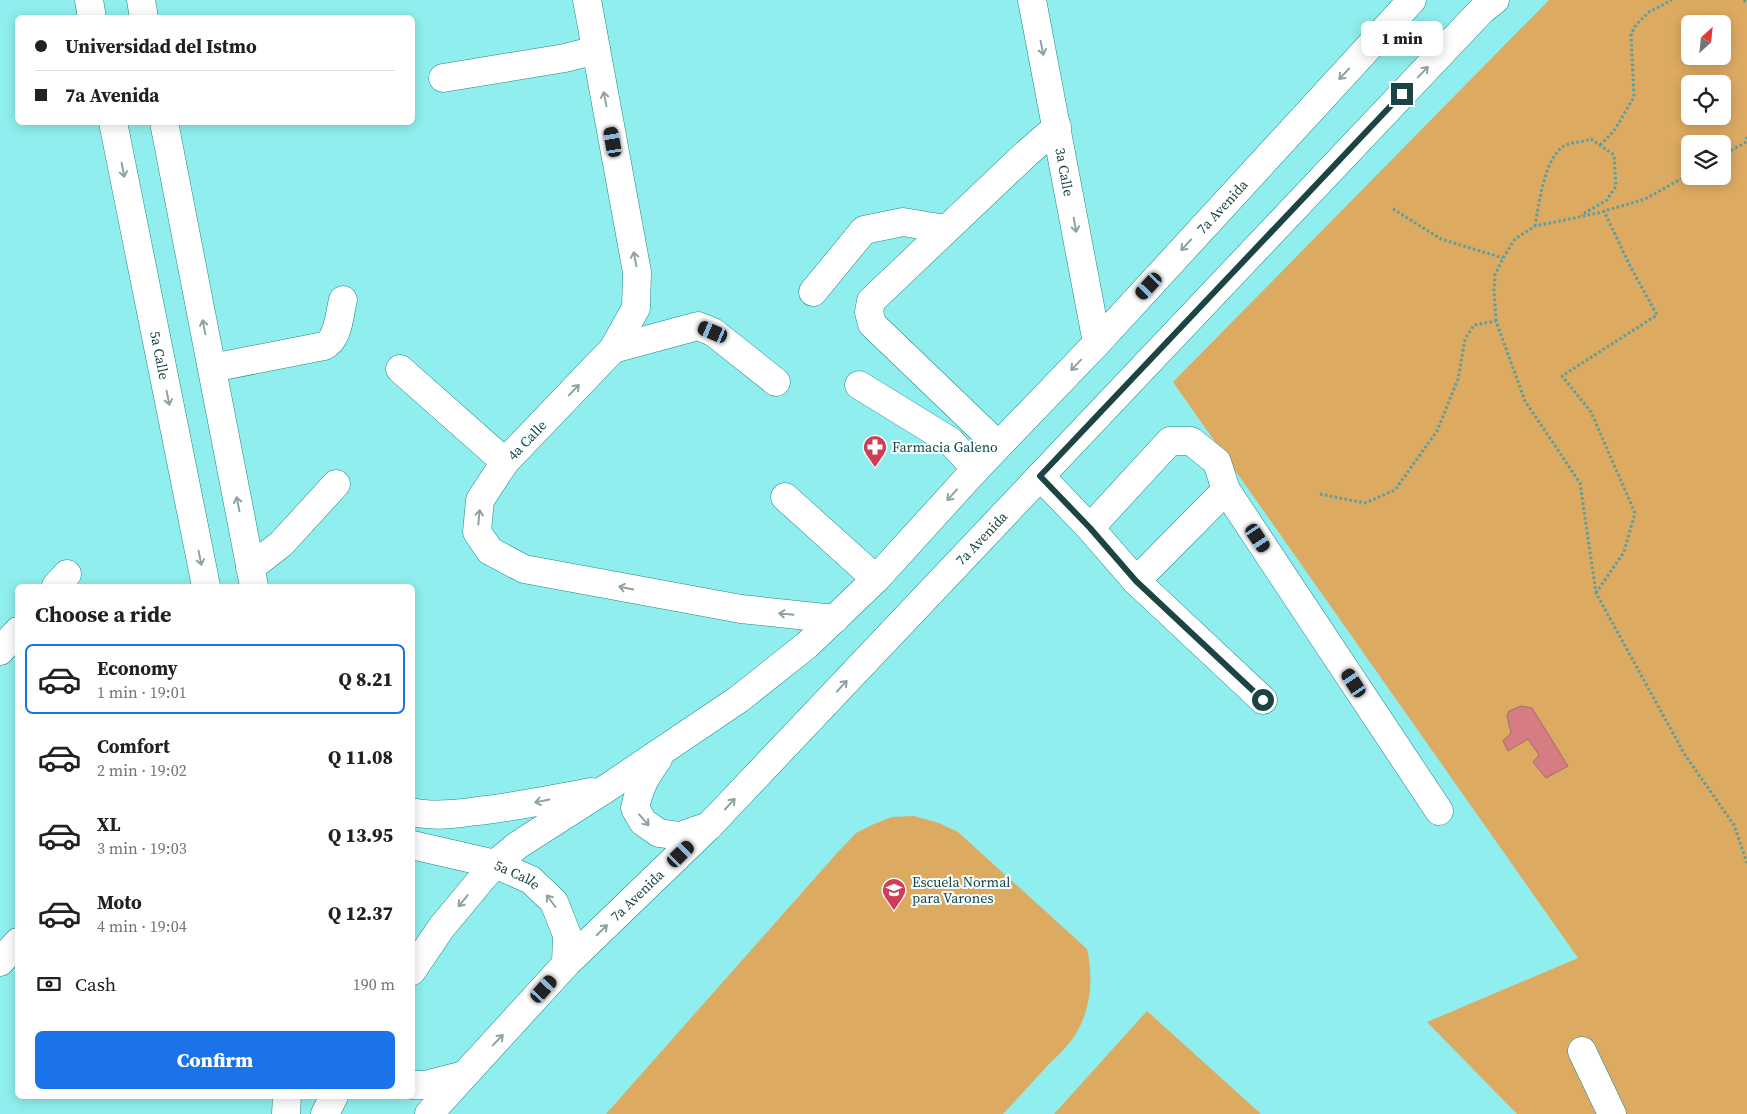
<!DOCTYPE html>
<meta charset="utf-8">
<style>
:root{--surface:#fff;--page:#f6f6f6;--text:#202124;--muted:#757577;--line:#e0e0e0;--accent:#1a73e8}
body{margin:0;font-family:"Source Serif 4",serif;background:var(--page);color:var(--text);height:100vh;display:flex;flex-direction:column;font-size:19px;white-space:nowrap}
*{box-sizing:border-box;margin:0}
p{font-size:16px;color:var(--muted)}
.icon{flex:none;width:28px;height:28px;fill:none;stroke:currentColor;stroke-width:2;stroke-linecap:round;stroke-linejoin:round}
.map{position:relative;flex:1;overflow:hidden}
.panel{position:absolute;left:15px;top:584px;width:400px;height:515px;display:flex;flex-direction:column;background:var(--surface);border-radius:8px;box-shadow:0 2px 12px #0003}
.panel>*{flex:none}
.guide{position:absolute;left:15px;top:15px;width:400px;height:110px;border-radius:8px;box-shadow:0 2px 12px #0003;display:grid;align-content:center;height:110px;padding:0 20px;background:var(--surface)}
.needle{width:32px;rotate:27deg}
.tools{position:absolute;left:1681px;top:15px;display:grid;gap:10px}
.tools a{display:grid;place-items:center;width:50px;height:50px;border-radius:8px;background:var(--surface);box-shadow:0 2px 12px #0003;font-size:25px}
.end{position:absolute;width:22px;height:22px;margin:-11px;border:6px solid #1c4444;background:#fff;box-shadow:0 0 0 2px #fff}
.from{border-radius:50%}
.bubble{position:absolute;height:35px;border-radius:8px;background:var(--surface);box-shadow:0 2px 12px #0003;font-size:16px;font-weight:800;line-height:35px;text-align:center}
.car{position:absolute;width:15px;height:30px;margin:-15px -8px;border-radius:6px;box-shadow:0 0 4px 1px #0007;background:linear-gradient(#222 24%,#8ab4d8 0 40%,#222 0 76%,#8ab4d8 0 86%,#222 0)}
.guide b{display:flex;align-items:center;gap:18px;height:48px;font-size:19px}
.guide b+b{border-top:1px solid var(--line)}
.guide i{width:12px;height:12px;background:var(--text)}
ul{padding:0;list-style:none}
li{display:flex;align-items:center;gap:15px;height:70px;margin:0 10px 8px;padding:0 10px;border:2px solid transparent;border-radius:8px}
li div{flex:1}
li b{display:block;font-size:19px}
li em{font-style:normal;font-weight:800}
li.current{border-color:var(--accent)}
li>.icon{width:45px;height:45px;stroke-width:1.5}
h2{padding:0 20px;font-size:22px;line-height:60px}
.pay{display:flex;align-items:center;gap:12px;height:55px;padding:0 20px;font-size:19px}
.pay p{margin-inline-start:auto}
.primary-button{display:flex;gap:10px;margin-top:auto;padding:10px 20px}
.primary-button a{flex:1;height:58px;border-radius:8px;background:var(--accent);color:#fff;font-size:20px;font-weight:800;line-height:58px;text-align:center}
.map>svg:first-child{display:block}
</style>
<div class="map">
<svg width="1747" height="1114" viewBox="0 0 1747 1114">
<rect width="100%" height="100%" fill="#90efee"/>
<g fill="#ddaa62" fill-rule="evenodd">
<path d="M1549 0H1747V1114H1517L1427 1022 1578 958 1173 382ZM1690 24H1722V56H1690ZM1690 84H1722V116H1690ZM1690 144H1722V176H1690Z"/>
<path d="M914 816 939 823 958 832 1087 949C1094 981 1091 1014 1071 1041 1064 1050 1055 1058 1047 1066 1033 1082 1018 1098 1003 1114H606L837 853 856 833 874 824 892 817Z"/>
<path d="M1147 1011 1261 1114H1054Z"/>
</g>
<path fill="#d67d84" stroke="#9e6c71" d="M1521 706 1532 708 1568 766 1546 778 1533 762 1539 755 1528 739 1508 751 1503 741 1511 733 1507 716 1509 711Z"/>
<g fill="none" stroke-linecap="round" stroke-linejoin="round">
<g stroke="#1d8888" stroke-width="29">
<g id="minor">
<path d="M587 0 637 272 636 308 613 349 505 462 480 500 477 532 490 551 524 569 741 609 835 619"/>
<path id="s1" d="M1032 0 1097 343"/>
<path d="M443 78 565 58 596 50"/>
<path d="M813 292 864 230 903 222 945 229"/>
<path d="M613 349 698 326 713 332 776 382"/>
<path d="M212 368 324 346C339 339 339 315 343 300"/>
<path d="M400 369 505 462"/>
<path d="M859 385 950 441 976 469"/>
<path d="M998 445 872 324 869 312 871 301 1027 153 1057 127"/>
<path d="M1040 476 1090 528 1136 581 1263 700"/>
<path d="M1226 490 1439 811"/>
<path d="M785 497 876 579"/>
<path d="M1090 528 1170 441H1191L1217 462 1226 490 1136 581"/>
<path d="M250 568 281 544 336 484"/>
<path d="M56 586 67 574"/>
<path d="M0 651 18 631"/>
<path d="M0 962 18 942"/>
<path d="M1582 1051 1612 1114"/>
</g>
</g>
<g stroke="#1d8888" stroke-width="29">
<g id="major">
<path d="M89 0 92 18"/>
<path d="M141 0 144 18"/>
<path id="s2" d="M113 122 206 586"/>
<path d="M164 122 254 586"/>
<path d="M658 759C645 777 640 786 635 808L643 822 659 833 680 836 709 826"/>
<path d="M412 812C433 817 457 814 477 811 516 807 553 799 591 792"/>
<path id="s3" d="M412 845 495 864 531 880 554 902 567 935 566 964"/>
<path id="s4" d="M412 971 441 928 480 881 495 864 518 845 607 788 739 699 807 645 876 579 976 469 1097 343 1412 0"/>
<path d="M412 1085H425L464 1075"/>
<path d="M286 1114 287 1096"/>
<path d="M325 1114 334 1096"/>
<path id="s5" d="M429 1114 566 964 709 826 1482 10 1495 0"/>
</g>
</g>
<g stroke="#599f9e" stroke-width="3" stroke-dasharray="2.5 2.5" stroke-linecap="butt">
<path d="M1744 0 1747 4"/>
<path d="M1600 145 1614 131 1634 97 1631 34 1636 25 1649 12 1672 0"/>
<path d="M1722 155 1745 143 1747 137"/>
<path d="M1393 209 1441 239 1503 258"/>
<path d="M1535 226C1539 205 1544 158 1564 146 1571 142 1583 142 1591 139L1614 155 1616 186 1607 200 1581 215"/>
<path d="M1496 321 1494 291 1495 275 1503 258 1515 239 1535 226 1598 213 1645 199 1690 174"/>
<path d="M1320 494 1365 503 1395 490 1437 431 1458 379 1465 339 1474 325 1496 321 1525 401 1580 483 1596 593 1685 755 1734 825 1747 863"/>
<path d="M1596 593 1624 552 1635 513 1591 412 1562 376 1657 315 1630 266 1604 211"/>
</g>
<use href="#minor" stroke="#fff" stroke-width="28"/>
<use href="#major" stroke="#fff" stroke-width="28"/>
</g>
<defs><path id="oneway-shaft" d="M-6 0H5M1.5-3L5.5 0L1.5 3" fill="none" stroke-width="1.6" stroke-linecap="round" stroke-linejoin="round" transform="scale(1.25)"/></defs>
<g stroke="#8ea2a2">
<use href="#oneway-shaft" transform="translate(1042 48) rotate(79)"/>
<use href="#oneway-shaft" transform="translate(1423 72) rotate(-46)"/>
<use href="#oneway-shaft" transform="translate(1344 74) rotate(133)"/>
<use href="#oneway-shaft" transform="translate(605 99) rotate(-101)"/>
<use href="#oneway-shaft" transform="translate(123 170) rotate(79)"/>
<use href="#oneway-shaft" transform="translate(1075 225) rotate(80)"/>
<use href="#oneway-shaft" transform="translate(1186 245) rotate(133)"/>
<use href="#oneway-shaft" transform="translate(635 259) rotate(-101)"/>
<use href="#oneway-shaft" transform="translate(204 327) rotate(-101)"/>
<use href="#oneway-shaft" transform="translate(1076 365) rotate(134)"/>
<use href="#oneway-shaft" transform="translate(574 390) rotate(-46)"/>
<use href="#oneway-shaft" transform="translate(168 398) rotate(79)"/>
<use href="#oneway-shaft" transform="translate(952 495) rotate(132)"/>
<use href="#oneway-shaft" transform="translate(238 504) rotate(-101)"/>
<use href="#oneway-shaft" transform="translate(479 517) rotate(-85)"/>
<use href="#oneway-shaft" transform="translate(200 558) rotate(79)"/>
<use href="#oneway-shaft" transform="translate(626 588) rotate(-169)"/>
<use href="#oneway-shaft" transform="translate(786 614) rotate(-174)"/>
<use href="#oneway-shaft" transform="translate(842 686) rotate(-47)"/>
<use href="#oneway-shaft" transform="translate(542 801) rotate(169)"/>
<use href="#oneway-shaft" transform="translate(730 804) rotate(-47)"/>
<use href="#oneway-shaft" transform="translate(644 820) rotate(49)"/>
<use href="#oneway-shaft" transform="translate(463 901) rotate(129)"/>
<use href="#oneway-shaft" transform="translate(551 901) rotate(-127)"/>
<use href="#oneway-shaft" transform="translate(602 930) rotate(-44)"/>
<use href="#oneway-shaft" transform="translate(498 1040) rotate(-46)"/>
</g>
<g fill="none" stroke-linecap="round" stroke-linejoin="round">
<path stroke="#1c4444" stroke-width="6" d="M1263 700 1136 581 1090 528 1040 476 1402 94"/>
</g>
<defs>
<g id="pharmacy-pin" transform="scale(1.25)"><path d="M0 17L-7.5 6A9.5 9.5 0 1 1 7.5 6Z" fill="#cf3e57" stroke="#f6ffff"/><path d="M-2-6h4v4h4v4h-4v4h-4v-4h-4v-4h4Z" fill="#fff"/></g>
<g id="school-pin" transform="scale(1.25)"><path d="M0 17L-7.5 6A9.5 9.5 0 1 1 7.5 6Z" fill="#cf3e57" stroke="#f6ffff"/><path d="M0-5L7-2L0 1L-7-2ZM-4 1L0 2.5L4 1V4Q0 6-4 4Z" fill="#fff"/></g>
</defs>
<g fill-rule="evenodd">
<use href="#pharmacy-pin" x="875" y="447"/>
<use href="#school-pin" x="894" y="890"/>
</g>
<g text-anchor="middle" stroke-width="4" stroke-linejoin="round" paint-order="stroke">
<g font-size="14" fill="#1c4444" stroke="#f6ffff">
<text dy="5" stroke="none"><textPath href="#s1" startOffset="175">3a Calle</textPath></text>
<text dy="5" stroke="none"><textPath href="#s4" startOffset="1121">7a Avenida</textPath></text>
<text dy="5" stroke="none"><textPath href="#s2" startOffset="238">5a Calle</textPath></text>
<text transform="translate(527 440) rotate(-46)" y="5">4a Calle</text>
<text dy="5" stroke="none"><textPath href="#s5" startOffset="798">7a Avenida</textPath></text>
<text dy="5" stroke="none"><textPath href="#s3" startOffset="110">5a Calle</textPath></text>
<text dy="5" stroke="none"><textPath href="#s5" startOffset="302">7a Avenida</textPath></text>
</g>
<g font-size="14" fill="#1c4444" stroke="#f6ffff" text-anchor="start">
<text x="892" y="452">Farmacia Galeno</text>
<text x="912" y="887">Escuela Normal<tspan x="912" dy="16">para Varones</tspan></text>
</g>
</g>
</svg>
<div class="tools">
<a><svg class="needle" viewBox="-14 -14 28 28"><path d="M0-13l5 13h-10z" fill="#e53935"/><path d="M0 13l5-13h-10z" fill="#757577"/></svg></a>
<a><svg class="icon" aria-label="locate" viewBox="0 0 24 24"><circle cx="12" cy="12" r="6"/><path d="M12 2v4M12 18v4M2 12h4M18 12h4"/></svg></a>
<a><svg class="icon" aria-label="layers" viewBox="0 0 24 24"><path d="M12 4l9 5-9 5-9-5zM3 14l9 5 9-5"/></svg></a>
</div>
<i class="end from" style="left:1263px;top:700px"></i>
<i class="end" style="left:1402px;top:94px"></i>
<div class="bubble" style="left:1361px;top:21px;width:82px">1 min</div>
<i class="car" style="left:613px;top:142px;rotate:350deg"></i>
<i class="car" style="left:1149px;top:286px;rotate:223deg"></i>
<i class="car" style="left:713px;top:332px;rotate:293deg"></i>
<i class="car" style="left:1258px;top:538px;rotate:146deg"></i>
<i class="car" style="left:1354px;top:683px;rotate:327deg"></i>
<i class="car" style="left:681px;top:854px;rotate:46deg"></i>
<i class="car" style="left:544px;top:989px;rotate:42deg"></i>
<div class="guide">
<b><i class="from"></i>Universidad del Istmo</b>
<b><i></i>7a Avenida</b>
</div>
<section class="panel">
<h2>Choose a ride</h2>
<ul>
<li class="current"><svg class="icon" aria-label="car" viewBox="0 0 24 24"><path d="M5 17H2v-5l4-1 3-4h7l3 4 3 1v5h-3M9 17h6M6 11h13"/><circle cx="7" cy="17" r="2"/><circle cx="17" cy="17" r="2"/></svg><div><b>Economy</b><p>1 min · 19:01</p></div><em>Q 8.21</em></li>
<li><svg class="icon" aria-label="car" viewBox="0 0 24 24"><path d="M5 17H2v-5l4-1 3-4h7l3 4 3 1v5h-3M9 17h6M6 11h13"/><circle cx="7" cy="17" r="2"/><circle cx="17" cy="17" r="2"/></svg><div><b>Comfort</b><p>2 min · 19:02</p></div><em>Q 11.08</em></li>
<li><svg class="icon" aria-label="car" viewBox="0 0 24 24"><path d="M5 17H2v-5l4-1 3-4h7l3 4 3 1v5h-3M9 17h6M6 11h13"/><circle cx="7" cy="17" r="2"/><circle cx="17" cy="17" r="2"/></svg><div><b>XL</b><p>3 min · 19:03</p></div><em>Q 13.95</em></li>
<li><svg class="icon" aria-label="car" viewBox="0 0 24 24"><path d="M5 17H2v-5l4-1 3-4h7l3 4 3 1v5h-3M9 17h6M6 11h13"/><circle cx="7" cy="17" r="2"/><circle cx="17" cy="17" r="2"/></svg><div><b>Moto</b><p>4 min · 19:04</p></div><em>Q 12.37</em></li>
</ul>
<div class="pay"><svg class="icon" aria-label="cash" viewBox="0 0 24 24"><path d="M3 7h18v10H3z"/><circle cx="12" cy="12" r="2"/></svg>Cash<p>190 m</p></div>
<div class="primary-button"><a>Confirm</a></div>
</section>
</div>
